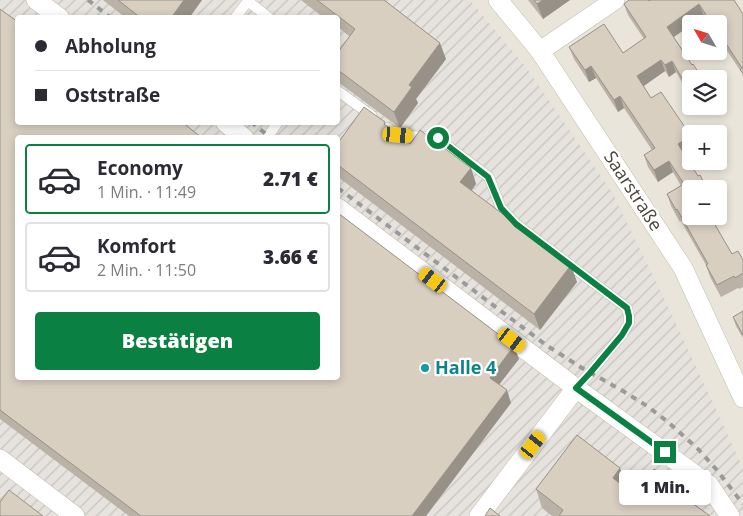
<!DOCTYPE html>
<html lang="de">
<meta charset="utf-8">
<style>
:root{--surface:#fff;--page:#f2f2f3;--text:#2b2b33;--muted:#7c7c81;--line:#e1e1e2;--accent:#0b8043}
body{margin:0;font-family:"Open Sans",sans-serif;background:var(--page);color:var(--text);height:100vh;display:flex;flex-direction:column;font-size:19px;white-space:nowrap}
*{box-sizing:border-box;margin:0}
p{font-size:16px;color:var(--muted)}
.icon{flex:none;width:28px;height:28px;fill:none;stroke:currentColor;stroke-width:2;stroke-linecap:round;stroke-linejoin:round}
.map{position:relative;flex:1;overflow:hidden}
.drawer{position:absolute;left:15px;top:135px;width:325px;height:245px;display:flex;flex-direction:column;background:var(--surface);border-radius:5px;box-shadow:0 2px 8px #0003}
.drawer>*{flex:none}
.guide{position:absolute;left:15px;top:15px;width:325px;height:110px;border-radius:5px;box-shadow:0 2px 8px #0003;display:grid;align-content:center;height:110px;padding:0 20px;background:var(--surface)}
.needle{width:32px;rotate:309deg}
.controls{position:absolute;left:682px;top:15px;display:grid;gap:10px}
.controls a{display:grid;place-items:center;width:45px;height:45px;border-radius:5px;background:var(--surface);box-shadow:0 2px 8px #0003;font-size:25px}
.end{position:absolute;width:22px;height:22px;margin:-11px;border:6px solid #0b8043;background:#fff;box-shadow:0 0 0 2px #fff}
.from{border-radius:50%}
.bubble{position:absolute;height:35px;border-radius:5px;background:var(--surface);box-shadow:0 2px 8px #0003;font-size:16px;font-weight:800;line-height:35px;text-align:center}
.car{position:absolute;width:15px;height:30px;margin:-15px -8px;border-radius:6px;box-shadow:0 0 4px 1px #0007;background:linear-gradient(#f5c518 24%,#345 0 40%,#f5c518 0 76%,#345 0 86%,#f5c518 0)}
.guide b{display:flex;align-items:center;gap:18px;height:48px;font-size:19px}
.guide b+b{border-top:1px solid var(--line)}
.guide i{width:12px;height:12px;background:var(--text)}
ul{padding:9px 0 0;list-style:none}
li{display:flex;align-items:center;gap:15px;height:70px;margin:0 10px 8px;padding:0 10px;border:2px solid var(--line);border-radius:5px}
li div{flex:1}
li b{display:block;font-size:19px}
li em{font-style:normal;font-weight:800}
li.active{border-color:var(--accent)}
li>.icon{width:45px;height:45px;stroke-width:1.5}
.button{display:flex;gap:10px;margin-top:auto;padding:10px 20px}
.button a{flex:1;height:58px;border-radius:5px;background:var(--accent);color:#fff;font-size:20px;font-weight:800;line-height:58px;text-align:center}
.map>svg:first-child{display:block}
</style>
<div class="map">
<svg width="743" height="516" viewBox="0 0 743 516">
<defs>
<pattern id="industrial-furrows" width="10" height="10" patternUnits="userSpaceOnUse" patternTransform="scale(1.25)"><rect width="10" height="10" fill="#e6e2dd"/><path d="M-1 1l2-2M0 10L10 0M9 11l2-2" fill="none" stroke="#c7c3be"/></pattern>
</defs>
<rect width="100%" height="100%" fill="#f6f3ec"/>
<path fill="#eae5da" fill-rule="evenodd" d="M470 0H743V468L526 67ZM691 24H719V51H691ZM691 79H719V106H691ZM691 134H719V161H691ZM691 189H719V216H691Z"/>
<path fill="url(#industrial-furrows)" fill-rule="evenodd" d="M0 0H470L526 67 612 192 674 319 743 468V516H0ZM18 18H338V122H18ZM18 138H338V378H18Z"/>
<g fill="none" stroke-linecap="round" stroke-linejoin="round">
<g stroke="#c2bbae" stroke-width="11">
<g id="lane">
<path d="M235 18 248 1 269 18"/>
<path d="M338 91 372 116"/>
<path d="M388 128 398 135 437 138 489 177 501 208 516 224 627 308 629 316V323L622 335 590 373 576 388"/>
<path d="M267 138 278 122"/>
</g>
</g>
<g stroke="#c2bbae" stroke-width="20">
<g id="street">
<path d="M36 0 60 18"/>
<path d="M498 0 540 51 683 268 743 398"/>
<path d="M540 51 615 0"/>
<path d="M225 122 244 138"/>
<path d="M338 208 576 388 709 485 730 516"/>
<path d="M0 459 75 516"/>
<path d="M479 516 576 388"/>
</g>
</g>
<use href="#lane" stroke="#fff" stroke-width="10"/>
<use href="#street" stroke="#fff" stroke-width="19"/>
<g stroke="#9a9a9a" stroke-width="4" stroke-dasharray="6 6" stroke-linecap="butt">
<path d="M88 0 111 18"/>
<path d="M251 122 271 138"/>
<path d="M338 188 546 345 582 368 623 391 647 406 668 422 699 450 716 469 743 504"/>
</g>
</g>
<g fill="#bab2a6">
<path d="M103 0H202L189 18H126Z"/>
<path d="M301 0H384L446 59 416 99 418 103 400 128 338 82V70L349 36 338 27V18H324Z"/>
<path d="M528 0H570L543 19Z"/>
<path d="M734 0 743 14V77L742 73 719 39V24H709L704 16 692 24H691V25L673 37 692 65 701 76 702 79H691V96H690L676 72 669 77 665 71 643 86 651 98 691 136V150L684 155 691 189 732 254 743 260V287L739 289 738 288 721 297 710 277 706 265 681 221 680 222 671 206 667 194 681 186 673 172 658 182 648 167 644 155 652 150 624 108 618 112 596 78 589 82 574 59 569 47 623 53 644 39 628 15 624 4 649 1Z"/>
<path d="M0 9 18 138 519 359 499 385 511 403 426 516H129L0 419Z"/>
<path d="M387 127 410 144 471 168 476 184 471 191 577 282 540 330 338 177V143Z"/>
<path d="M743 311V338L736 326 733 317Z"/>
<path d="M627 487V488L635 495 679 493 710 516H552L542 508 536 489Z"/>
</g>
<g fill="#979187">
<path d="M184 0H202L189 18H171Z"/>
<path d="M543 0H570L543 19 537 4Z"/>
<path d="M699 4 704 16 692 24H691V25L671 39 667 27Z"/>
<path d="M440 43 446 59 416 99 418 103 400 128 394 112 409 85Z"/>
<path d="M661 60 665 71 641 88 637 76Z"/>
<path d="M672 61 676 72 669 77 665 65Z"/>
<path d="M591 66 596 78 589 82 585 70Z"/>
<path d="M620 96 624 108 618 112 614 100Z"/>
<path d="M691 136V150L682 156 678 144Z"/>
<path d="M669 161 673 172 658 182 654 170Z"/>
<path d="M471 168 476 184 466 198 460 182Z"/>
<path d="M571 265 577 282 540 330 534 314Z"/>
<path d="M514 346 519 359 494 391 490 378Z"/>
<path d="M507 390 511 403 426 516H412Z"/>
<path d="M620 468 627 487 620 497 613 478Z"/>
<path d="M677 487 684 506 674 490Z"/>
</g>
<g fill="#d8cfc1" stroke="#979187">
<path d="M118 0H184L171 18H141Z"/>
<path d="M317 0H384L440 43 409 85 412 87 394 112 338 70V52L355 29Z"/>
<path d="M534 0H543L537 4Z"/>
<path d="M629 0H648L649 1 651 0H734L743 14V73L740 70 742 68 719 33V24H712L699 4 667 27 692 65 693 64 701 76 696 79H691V82L686 85 672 61 665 65 661 60 637 76 651 98 661 92 691 136 678 144 698 176 700 175 707 189H691V216H710L732 254 738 251 743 260V273L735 278 734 276 717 285 706 265 708 264 677 209 676 210 667 194 684 184 669 161 654 170 644 155 655 148 620 96 614 100 591 66 585 70 569 47 604 24 623 53 646 37 624 4Z"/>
<path d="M0 9 18 22V122H182L202 138H18V378H338V213L514 346 490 378 507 390 412 516H141L0 410Z"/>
<path d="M364 107 385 122 384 124 410 144 420 130 471 168 460 182 571 265 534 314 338 165V143Z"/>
<path d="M743 311V335L733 317Z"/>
<path d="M577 435 620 468 613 478 635 495 654 469 677 487 674 490 710 516H559L563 510 536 489Z"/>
<path d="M9 490 43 516H0V502Z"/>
<path d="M490 508 500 516H485Z"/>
</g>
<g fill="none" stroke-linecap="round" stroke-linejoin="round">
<path stroke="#0b8043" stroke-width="6" d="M438 138 488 177 501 208 516 224 627 308 629 316V323L622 335 590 373 576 388 665 452"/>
</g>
<circle fill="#0f9aa8" stroke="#fff" stroke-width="2" cx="425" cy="368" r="5"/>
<g text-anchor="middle" stroke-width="4.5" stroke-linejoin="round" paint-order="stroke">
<g font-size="18" fill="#4b4439" stroke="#fff">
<text transform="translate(633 191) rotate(57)" y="6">Saarstraße</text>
</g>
<g font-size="18" font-weight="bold" fill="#0d838f" stroke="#fff" text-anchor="start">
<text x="435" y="374">Halle 4</text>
</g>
</g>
</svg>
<div class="controls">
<a><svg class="needle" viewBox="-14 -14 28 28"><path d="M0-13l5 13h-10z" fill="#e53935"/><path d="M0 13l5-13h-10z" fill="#7c7c81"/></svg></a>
<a><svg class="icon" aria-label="layers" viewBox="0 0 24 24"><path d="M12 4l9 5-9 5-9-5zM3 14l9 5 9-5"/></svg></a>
<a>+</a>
<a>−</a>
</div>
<i class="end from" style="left:438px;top:138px"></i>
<i class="end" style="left:665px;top:452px"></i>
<div class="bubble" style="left:619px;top:470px;width:92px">1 Min.</div>
<i class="car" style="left:398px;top:135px;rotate:95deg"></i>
<i class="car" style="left:433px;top:280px;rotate:307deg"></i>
<i class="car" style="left:512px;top:340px;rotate:127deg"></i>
<i class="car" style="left:533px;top:445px;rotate:37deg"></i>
<div class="guide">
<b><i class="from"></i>Abholung</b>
<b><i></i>Oststraße</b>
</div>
<section class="drawer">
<ul>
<li class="active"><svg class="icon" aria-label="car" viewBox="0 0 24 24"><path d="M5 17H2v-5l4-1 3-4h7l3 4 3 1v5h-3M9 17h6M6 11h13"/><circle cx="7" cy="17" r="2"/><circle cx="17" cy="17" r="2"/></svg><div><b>Economy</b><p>1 Min. · 11:49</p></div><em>2.71 €</em></li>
<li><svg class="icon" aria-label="car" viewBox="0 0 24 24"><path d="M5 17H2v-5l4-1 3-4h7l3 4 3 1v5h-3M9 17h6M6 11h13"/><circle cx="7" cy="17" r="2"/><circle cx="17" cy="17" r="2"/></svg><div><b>Komfort</b><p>2 Min. · 11:50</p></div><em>3.66 €</em></li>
</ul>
<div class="button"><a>Bestätigen</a></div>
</section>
</div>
